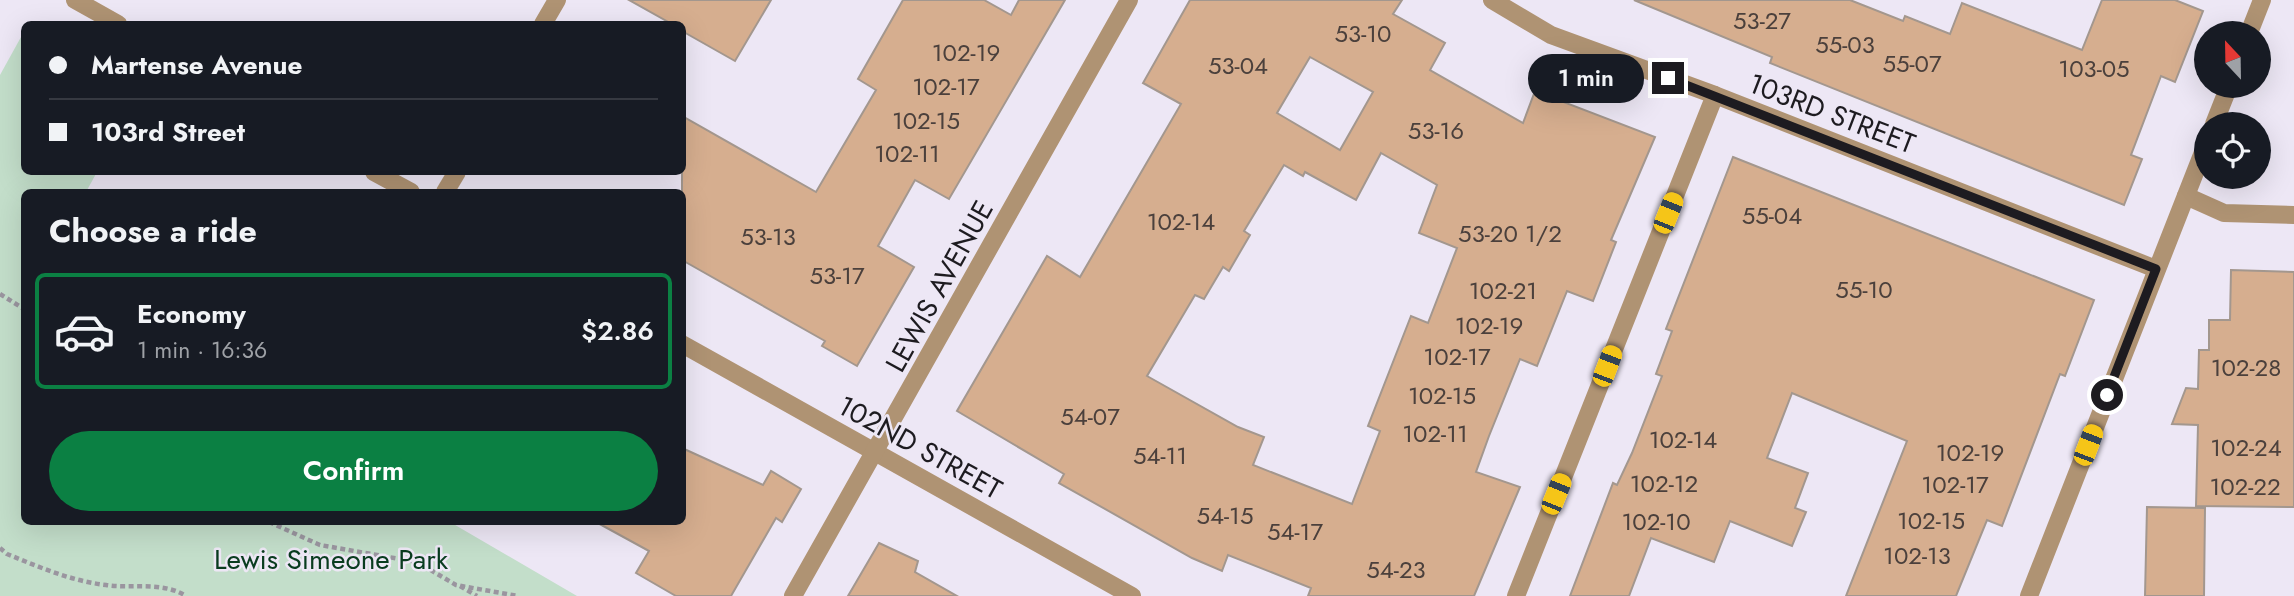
<!DOCTYPE html>
<meta charset="utf-8">
<style>
:root{--surface:#171b24;--page:#20242c;--text:#f1f3f6;--muted:#9ea1a6;--line:#363941;--accent:#0b8043}
body{margin:0;font-family:Jost,sans-serif;background:var(--page);color:var(--text);height:100vh;display:flex;flex-direction:column;font-size:26px;white-space:nowrap}
*{box-sizing:border-box;margin:0}
p{font-size:23px;color:var(--muted)}
.icon{flex:none;width:38px;height:38px;fill:none;stroke:currentColor;stroke-width:2;stroke-linecap:round;stroke-linejoin:round}
.map{position:relative;flex:1;overflow:hidden}
.drawer{position:absolute;left:21px;top:189px;width:665px;height:336px;display:flex;flex-direction:column;background:var(--surface);border-radius:10px;box-shadow:0 7px 28px #0002}
.drawer>*{flex:none}
.hud{position:absolute;left:21px;top:21px;width:665px;height:154px;border-radius:10px;box-shadow:0 7px 28px #0002;display:grid;align-content:center;height:154px;padding:0 28px;background:var(--surface)}
.needle{width:46px;rotate:338deg}
.fabs{position:absolute;left:2194px;top:21px;display:grid;gap:14px}
.fabs a{display:grid;place-items:center;width:77px;height:77px;border-radius:50%;background:var(--surface);box-shadow:0 7px 28px #0002;font-size:35px}
.end{position:absolute;width:32px;height:32px;margin:-16px;border:9px solid #1d1b20;background:#fff;box-shadow:0 0 0 4px #fff}
.from{border-radius:50%}
.bubble{position:absolute;height:49px;border-radius:24px;background:var(--surface);box-shadow:0 7px 28px #0002;font-size:23px;font-weight:600;line-height:49px;text-align:center}
.car{position:absolute;width:21px;height:42px;margin:-21px -10px;border-radius:9px;box-shadow:0 0 5px 2px #0007;background:linear-gradient(#f5c518 24%,#345 0 40%,#f5c518 0 76%,#345 0 86%,#f5c518 0)}
.hud b{display:flex;align-items:center;gap:24px;height:66px;font-size:26px}
.hud b+b{border-top:2px solid var(--line)}
.hud i{width:18px;height:18px;background:var(--text)}
ul{padding:0;list-style:none}
li{display:flex;align-items:center;gap:21px;height:116px;margin:0 14px 10px;padding:0 14px;border:4px solid var(--line);border-radius:10px}
li div{flex:1}
li b{display:block;font-size:26px}
li em{font-style:normal;font-weight:600}
li.selected{border-color:var(--accent)}
li>.icon{width:63px;height:63px;stroke-width:1.5}
h2{padding:0 28px;font-size:32px;line-height:84px}
.cta{display:flex;gap:14px;margin-top:auto;padding:14px 28px}
.cta a{flex:1;height:80px;border-radius:42px;background:var(--accent);color:#fff;font-size:28px;font-weight:600;line-height:80px;text-align:center}
.map>svg:first-child{display:block}
</style>
<div class="map">
<svg width="2294" height="596" viewBox="0 0 2294 596">
<rect width="100%" height="100%" fill="#ede7f5"/>
<path fill="#c3deca" d="M21 37 24 39V172H97L86 192H24V522H450L577 596H0V75Z"/>
<g fill="#d6ae8f" stroke="#a3978e" stroke-width="2" fill-rule="evenodd">
<path d="M629 0H771L735 61 682 31V24H672Z"/>
<path d="M903 0H984L1011 15 1019 0H1065L949 199 915 180 878 246 914 267 857 366 822 346 825 341 682 260V116L816 192 876 90 858 79Z"/>
<path d="M1190 0H1402L1393 14 1445 43 1430 70 1523 123 1535 91 1655 137 1611 240 1616 242 1593 301 1567 291 1537 366 1520 359 1489 436 1476 472 1520 487 1474 596H1308L1311 588 1228 555 1222 571 1192 558 1059 483 1064 474 957 411 1047 256 1080 277 1181 104 1143 83ZM1310 57 1373 92 1340 150 1277 113ZM1381 153 1437 185 1419 233 1457 248 1428 323 1411 316 1368 426 1380 431 1352 504 1253 465 1264 437 1238 427 1147 376 1195 295 1204 299 1223 267 1229 271 1250 235 1244 231 1284 165 1303 176 1305 172 1356 200Z"/>
<path d="M1634 0H1850L1903 21 1905 16 1950 34 1962 3 2082 50 2102 0H2175L2203 11 2175 82 2161 76 2131 155 2142 159 2124 205 1770 63 1772 57Z"/>
<path d="M1733 157 2094 300 2065 376 2060 374 2002 526 1987 520 1956 596H1846L1907 441 1792 393 1767 458 1808 473 1795 508 1806 512 1792 546 1730 521 1714 562 1651 538 1629 596H1570L1613 483 1617 485 1632 453 1662 376 1656 374 1672 331 1666 329Z"/>
<path d="M2231 270 2294 272V507L2196 506 2198 425 2172 424 2186 388 2198 389 2199 350H2209V320H2230Z"/>
<path d="M682 448 763 485 771 471 801 489 782 522 776 518 731 596H676L636 573 649 551 596 522H682Z"/>
<path d="M2147 507 2205 508 2204 596H2145Z"/>
<path d="M879 543 918 561 915 572 957 596H848Z"/>
</g>
<g fill="none" stroke-linecap="round" stroke-linejoin="round">
<g stroke="#9a959f" stroke-width="4.5" stroke-dasharray="5 3.5" stroke-linecap="butt">
<path d="M0 294 24 309"/>
<path d="M269 522 320 545 417 562 456 585 518 596"/>
<path d="M0 548 7 554C39 567 71 581 106 585 132 589 162 581 186 596"/>
<path d="M460 586 477 596"/>
</g>
<g stroke="#af9373" stroke-width="18">
<path d="M75 0 118 24"/>
<path d="M1492 0 1551 35 1715 95 2156 269"/>
<path d="M543 24 557 0"/>
<path d="M2249 33 2262 0"/>
<path d="M2214 124 2229 86"/>
<path d="M374 172 411 192"/>
<path d="M445 192 457 172"/>
<path d="M2186 196 2224 213 2294 215"/>
<path d="M682 344 1132 596"/>
<path d="M793 596 1129 0"/>
<path d="M1516 596 1715 95"/>
<path d="M2029 596 2207 142"/>
</g>
</g>
<g fill="none" stroke-linecap="round" stroke-linejoin="round">
<path stroke="#1d1b20" stroke-width="9" d="M1668 78 2156 269 2107 395"/>
</g>
<g text-anchor="middle" stroke-width="5" stroke-linejoin="round" paint-order="stroke">
<g font-size="24" fill="#4b403c">
<text x="1762" y="29">53-27</text>
<text x="1363" y="42">53-10</text>
<text x="1845" y="53">55-03</text>
<text x="966" y="61">102-19</text>
<text x="1912" y="72">55-07</text>
<text x="1238" y="74">53-04</text>
<text x="2094" y="77">103-05</text>
<text x="946" y="95">102-17</text>
<text x="926" y="129">102-15</text>
<text x="1436" y="139">53-16</text>
<text x="907" y="162">102-11</text>
<text x="1772" y="224">55-04</text>
<text x="1181" y="230">102-14</text>
<text x="1510" y="242">53-20 1/2</text>
<text x="768" y="245">53-13</text>
<text x="837" y="284">53-17</text>
<text x="1864" y="298">55-10</text>
<text x="1503" y="299">102-21</text>
<text x="1489" y="334">102-19</text>
<text x="1457" y="365">102-17</text>
<text x="2246" y="376">102-28</text>
<text x="1442" y="404">102-15</text>
<text x="1090" y="425">54-07</text>
<text x="1435" y="442">102-11</text>
<text x="1683" y="448">102-14</text>
<text x="2246" y="456">102-24</text>
<text x="1970" y="461">102-19</text>
<text x="1160" y="464">54-11</text>
<text x="1664" y="492">102-12</text>
<text x="1955" y="493">102-17</text>
<text x="2245" y="495">102-22</text>
<text x="1225" y="524">54-15</text>
<text x="1931" y="529">102-15</text>
<text x="1656" y="530">102-10</text>
<text x="1295" y="540">54-17</text>
<text x="1917" y="564">102-13</text>
<text x="1396" y="578">54-23</text>
</g>
<g font-size="28" fill="#1d1b20" stroke="#ede7f5">
<text transform="translate(1832 113) rotate(21)" y="10">103RD STREET</text>
<text transform="translate(939 286) rotate(-61)" y="10">LEWIS AVENUE</text>
<text transform="translate(920 447) rotate(29)" y="10">102ND STREET</text>
</g>
<g font-size="28" fill="#093c1f" stroke="#ede7f5">
<text x="331" y="569">Lewis Simeone Park</text>
</g>
</g>
</svg>
<div class="fabs">
<a><svg class="needle" viewBox="-14 -14 28 28"><path d="M0-13l5 13h-10z" fill="#e53935"/><path d="M0 13l5-13h-10z" fill="#9ea1a6"/></svg></a>
<a><svg class="icon" aria-label="locate" viewBox="0 0 24 24"><circle cx="12" cy="12" r="6"/><path d="M12 2v4M12 18v4M2 12h4M18 12h4"/></svg></a>
</div>
<i class="end from" style="left:2107px;top:395px"></i>
<i class="end" style="left:1668px;top:78px"></i>
<div class="bubble" style="left:1528px;top:54px;width:116px">1 min</div>
<i class="car" style="left:1668px;top:213px;rotate:22deg"></i>
<i class="car" style="left:1607px;top:366px;rotate:21deg"></i>
<i class="car" style="left:2088px;top:445px;rotate:21deg"></i>
<i class="car" style="left:1556px;top:494px;rotate:22deg"></i>
<div class="hud">
<b><i class="from"></i>Martense Avenue</b>
<b><i></i>103rd Street</b>
</div>
<section class="drawer">
<h2>Choose a ride</h2>
<ul>
<li class="selected"><svg class="icon" aria-label="car" viewBox="0 0 24 24"><path d="M5 17H2v-5l4-1 3-4h7l3 4 3 1v5h-3M9 17h6M6 11h13"/><circle cx="7" cy="17" r="2"/><circle cx="17" cy="17" r="2"/></svg><div><b>Economy</b><p>1 min · 16:36</p></div><em>$2.86</em></li>
</ul>
<div class="cta"><a>Confirm</a></div>
</section>
</div>
